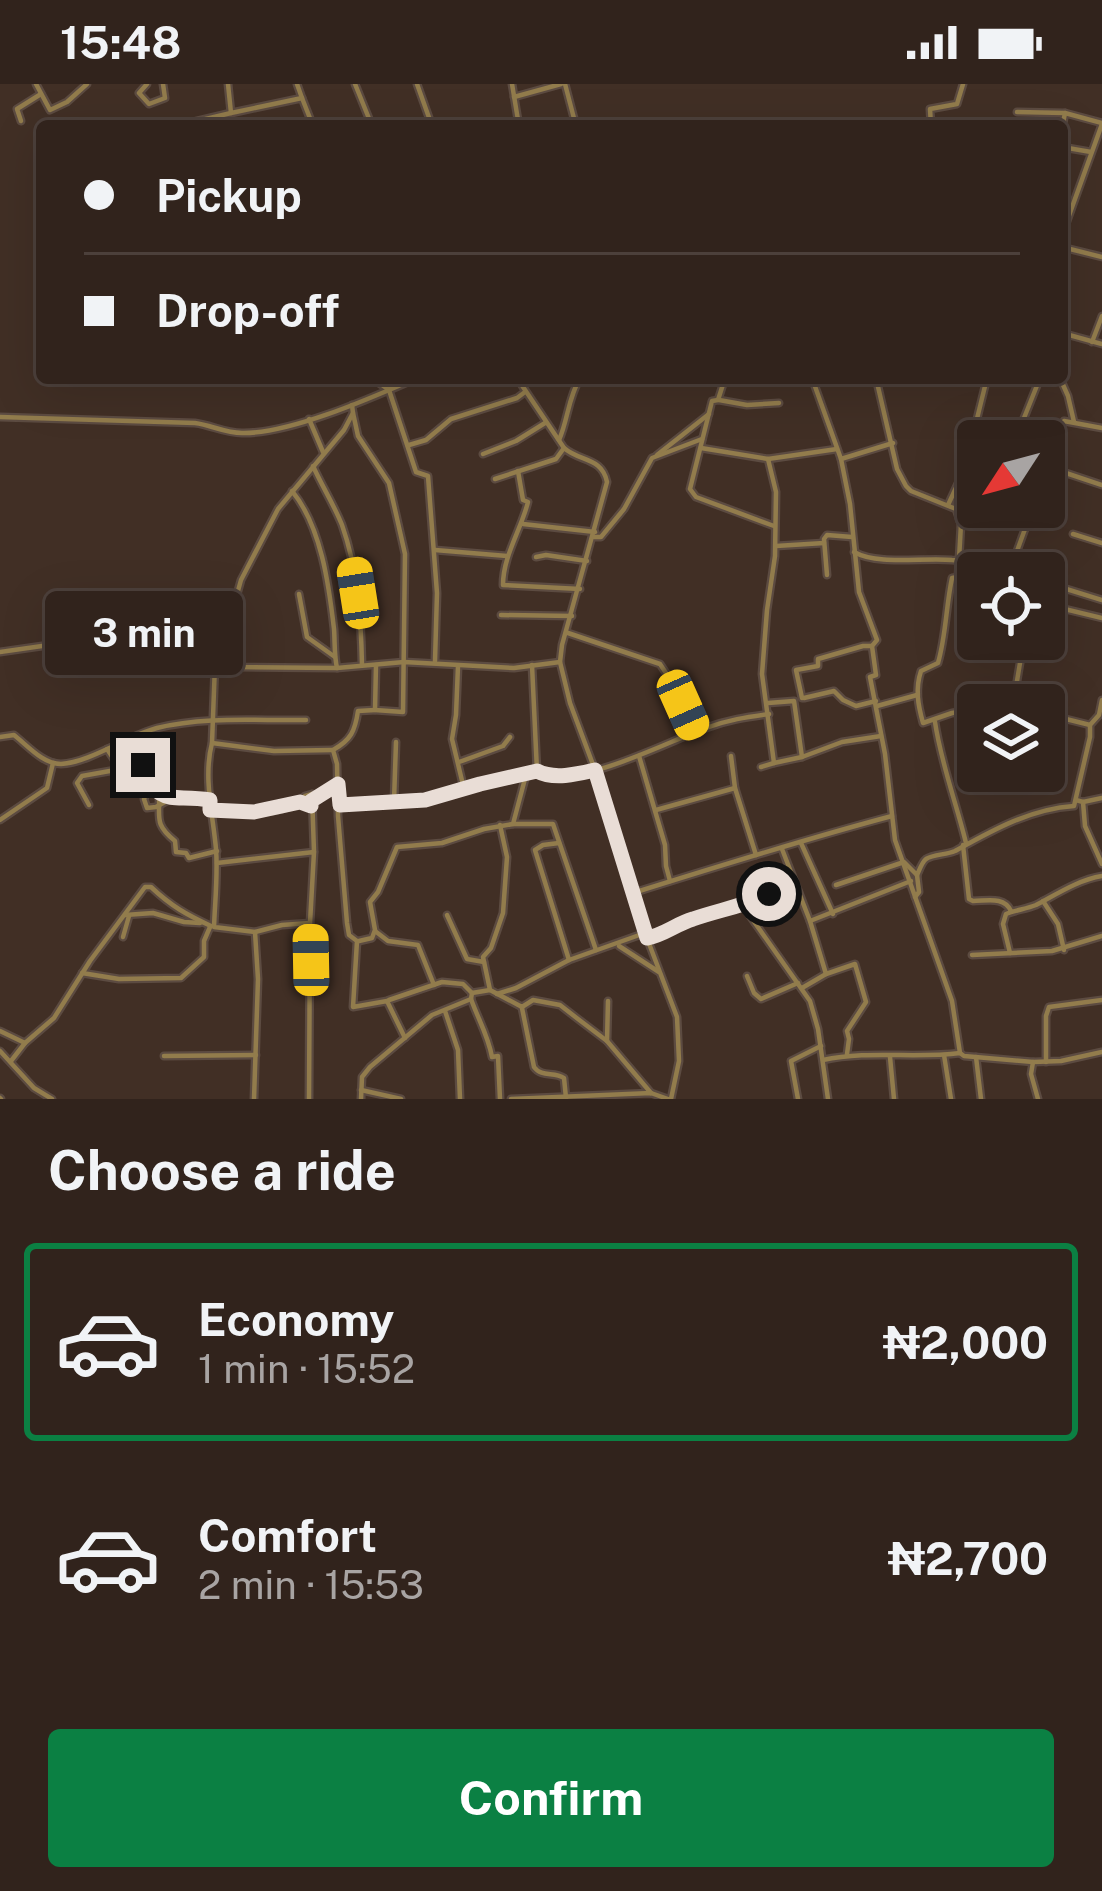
<!DOCTYPE html>
<meta charset="utf-8">
<style>
:root{--surface:#31231c;--page:#3d2f29;--text:#f1f3f6;--muted:#a8a4a3;--line:#4c403b;--accent:#0b8043}
body{margin:0;font-family:"Public Sans",sans-serif;background:var(--page);color:var(--text);height:100vh;display:flex;flex-direction:column;font-size:45px;white-space:nowrap}
*{box-sizing:border-box;margin:0}
p{font-size:39px;color:var(--muted)}
.icon{flex:none;width:66px;height:66px;fill:none;stroke:currentColor;stroke-width:2;stroke-linecap:round;stroke-linejoin:round}
.map{position:relative;height:1015px;overflow:hidden}
.details{display:flex;flex-direction:column;background:var(--surface);flex:1}
.details>*{flex:none}
.guide{position:absolute;left:36px;top:36px;width:1032px;height:264px;border-radius:12px;box-shadow:0 12px 48px #0002,0 0 0 3px var(--line);display:grid;align-content:center;height:264px;padding:0 48px;background:var(--surface)}
.needle{width:78px;rotate:234deg}
.buttons{position:absolute;left:957px;top:336px;display:grid;gap:24px}
.buttons a{display:grid;place-items:center;width:108px;height:108px;border-radius:12px;background:var(--surface);box-shadow:0 12px 48px #0002,0 0 0 3px var(--line);font-size:60px}
.end{position:absolute;width:54px;height:54px;margin:-27px;border:15px solid #e9ddd6;background:#111;box-shadow:0 0 0 6px #111}
.from{border-radius:50%}
.bubble{position:absolute;height:84px;border-radius:12px;background:var(--surface);box-shadow:0 12px 48px #0002,0 0 0 3px var(--line);font-size:39px;font-weight:700;line-height:84px;text-align:center}
.car{position:absolute;width:36px;height:72px;margin:-36px -18px;border-radius:15px;box-shadow:0 0 9px 3px #0007;background:linear-gradient(#f5c518 24%,#345 0 40%,#f5c518 0 76%,#345 0 86%,#f5c518 0)}
.guide b{display:flex;align-items:center;gap:42px;height:114px;font-size:45px}
.guide b+b{border-top:3px solid var(--line)}
.guide i{width:30px;height:30px;background:var(--text)}
ul{padding:0;list-style:none}
li{display:flex;align-items:center;gap:36px;height:198px;margin:0 24px 18px;padding:0 24px;border:6px solid transparent;border-radius:12px}
li div{flex:1}
li b{display:block;font-size:45px}
li em{font-style:normal;font-weight:700}
li.on{border-color:var(--accent)}
li>.icon{width:108px;height:108px;stroke-width:1.5}
h2{padding:0 48px;font-size:54px;line-height:144px}
.primary-button{display:flex;gap:24px;margin-top:auto;padding:24px 48px}
.primary-button a{flex:1;height:138px;border-radius:12px;background:var(--accent);color:#fff;font-size:48px;font-weight:700;line-height:138px;text-align:center}
.status{display:flex;justify-content:space-between;align-items:center;height:84px;padding:0 60px;background:var(--surface);direction:ltr}
.status svg{height:33px;fill:currentColor}
.map>svg:first-child{display:block}
</style>
<div class="status"><b>15:48</b><svg viewBox="0 0 49 12"><path d="M0 12V9h3v3zM5 12V6h3v6zM10 12V3h3v9zM15 12V0h3v12zM26 1h20v11H26zM47 4h2v5h-2z"/></svg></div>
<div class="map">
<svg width="1102" height="1015" viewBox="0 0 1102 1015">
<rect width="100%" height="100%" fill="#412f25"/>
<g fill="none" stroke-linecap="round" stroke-linejoin="round">
<g stroke="#5c4b41" stroke-width="9">
<g id="minor">
<path d="M36 0 50 26 67 18 87 0"/>
<path d="M147 0 139 9 149 20 165 14 163 0"/>
<path d="M228 0 231 29 302 14 313 42"/>
<path d="M297 0 302 14"/>
<path d="M355 0 372 42"/>
<path d="M417 0 432 42"/>
<path d="M512 0 519 42"/>
<path d="M565 0 576 42"/>
<path d="M514 13 561 0"/>
<path d="M1017 28 1065 29 1102 39"/>
<path d="M21 37 17 25 41 10"/>
<path d="M176 42 231 29"/>
<path d="M931 42 930 25 957 20 963 0"/>
<path d="M1062 44 1065 29"/>
<path d="M1062 63 1091 68"/>
<path d="M1062 151 1102 40"/>
<path d="M1062 163 1102 173"/>
<path d="M1062 249 1102 260"/>
<path d="M1092 258 1102 232"/>
<path d="M372 294 389 306 416 388 428 392 437 509 435 577"/>
<path d="M517 294 564 364C580 378 602 373 607 398L562 561 560 578 570 619 595 686 645 849 677 933 679 977 671 1015"/>
<path d="M725 294 718 316 712 317 690 405 696 413 774 442"/>
<path d="M812 294 841 375"/>
<path d="M876 294 897 385 906 402 911 407 956 425 961 440 958 493 978 500"/>
<path d="M1060 294 1068 312 1074 338"/>
<path d="M389 306 394 294"/>
<path d="M719 316 747 321 779 319"/>
<path d="M353 329 358 352 389 399 405 470 403 628 375 626 376 581"/>
<path d="M0 333 195 339C211 341 225 349 242 349 290 350 371 314 417 294"/>
<path d="M309 335 323 368"/>
<path d="M559 356C568 336 568 314 580 294"/>
<path d="M1019 357 1022 339 1040 294"/>
<path d="M893 359 841 375 850 420 859 508 877 556 872 562 876 591 870 593 885 670 895 756 952 917 960 969"/>
<path d="M409 361 426 356 451 335 517 314 525 308"/>
<path d="M701 364 768 375 837 365"/>
<path d="M483 370 516 357 545 339"/>
<path d="M657 371 709 330"/>
<path d="M768 375 776 408 775 472 767 526 762 590 774 679 802 673"/>
<path d="M313 382C322 402 334 421 342 441 358 486 361 534 362 581"/>
<path d="M1051 384 1052 370 1064 337 1102 344"/>
<path d="M518 387 523 416 528 418C521 446 503 472 503 501L580 505"/>
<path d="M495 395 556 375 564 364"/>
<path d="M1044 399 1051 384 1102 401"/>
<path d="M292 407C321 442 329 501 334 545 335 558 334 571 337 584"/>
<path d="M948 421 961 393 964 374 973 351 987 294"/>
<path d="M523 440 595 448"/>
<path d="M1073 450 1102 459"/>
<path d="M594 453H601L624 425 652 374 702 355"/>
<path d="M776 462 824 459"/>
<path d="M435 466 507 472"/>
<path d="M854 468C879 482 923 473 952 476 971 477 991 485 1010 489"/>
<path d="M536 473 546 471 587 477"/>
<path d="M1009 489 1033 423"/>
<path d="M827 491 824 455 827 451 852 453"/>
<path d="M958 493 952 494C946 522 946 552 938 579L921 587C915 605 918 621 923 639L952 629 978 625"/>
<path d="M1044 498 1102 516"/>
<path d="M299 510 307 553 335 573"/>
<path d="M1044 520 1102 534"/>
<path d="M501 531 572 532"/>
<path d="M568 549 660 580 670 595 695 648"/>
<path d="M0 568 56 560 86 559 108 565 147 567 239 583 337 584 404 578 514 584 560 578"/>
<path d="M532 581 537 687"/>
<path d="M458 582 456 631 452 655 464 705"/>
<path d="M802 614 796 586 818 582V575L863 562H872"/>
<path d="M804 614 834 607 843 616 856 622 876 617"/>
<path d="M768 619 794 617 802 673 842 658 881 652"/>
<path d="M1013 621 1024 555"/>
<path d="M877 622 917 611"/>
<path d="M375 626 358 627C355 647 351 656 333 666L337 680 338 732 347 839 349 851 357 857 353 923 387 917 405 954"/>
<path d="M1044 635 1058 633 1090 641"/>
<path d="M935 638C941 679 956 718 966 759"/>
<path d="M0 653 14 651C28 662 43 680 61 680 89 679 129 651 157 644 206 632 257 637 306 636"/>
<path d="M137 653 151 703 159 711C160 734 154 740 175 757L176 768 186 769 189 774 217 767"/>
<path d="M212 659 274 667 332 666"/>
<path d="M107 665 121 686 131 709 146 707"/>
<path d="M639 672 665 761 666 782 670 797"/>
<path d="M731 672 735 704 756 771"/>
<path d="M459 678 503 662 510 653"/>
<path d="M761 683 774 679"/>
<path d="M148 705 144 715 147 724 156 723 172 714"/>
<path d="M312 710 314 768"/>
<path d="M159 711 210 716"/>
<path d="M313 716 338 700"/>
<path d="M1076 716 1083 718 1085 742 1102 780"/>
<path d="M394 717 396 658"/>
<path d="M1083 718 1102 714"/>
<path d="M89 721 77 699 82 692 143 681"/>
<path d="M340 721 425 716 480 700 537 687C574 708 668 657 706 644 727 636 747 633 769 630"/>
<path d="M210 726C239 726 283 736 305 712L312 710"/>
<path d="M656 726 735 704"/>
<path d="M0 736 47 704 53 679"/>
<path d="M513 740H553L596 866"/>
<path d="M559 759 543 761 535 766 569 876"/>
<path d="M801 759 833 830"/>
<path d="M963 761 969 815 973 817C987 817 1004 812 1011 827"/>
<path d="M782 765 810 837 826 890"/>
<path d="M217 779 314 768 310 839 309 1015"/>
<path d="M836 801 904 778 917 791C919 787 922 778 926 775 934 770 946 771 955 767 993 746 1030 725 1074 722L1090 653V641L1099 631 1102 616"/>
<path d="M633 809C719 782 805 755 892 732"/>
<path d="M915 813 919 808 917 791"/>
<path d="M1043 817 1058 840 1064 866"/>
<path d="M743 822 810 917 818 945 828 1015"/>
<path d="M125 831 153 829 184 838 200 839"/>
<path d="M447 831 467 875 484 878"/>
<path d="M810 837 911 797"/>
<path d="M310 839 282 841 255 848 214 843C215 817 218 790 216 765 213 731 203 693 212 659L215 580 226 550 241 496 278 425 344 346 353 329 352 321"/>
<path d="M375 847 388 857 418 861 434 901"/>
<path d="M123 853 129 832"/>
<path d="M647 854 661 852 689 836 743 822 794 798"/>
<path d="M359 857 372 854 375 846 370 818 378 808 397 763 442 759 484 745 513 740 526 691"/>
<path d="M619 862 659 888"/>
<path d="M1010 869 1003 840 1006 830C1016 826 1026 825 1036 821 1057 810 1078 796 1102 792"/>
<path d="M972 871 1052 867 1102 852"/>
<path d="M82 889 119 895 181 894 204 873V857L210 843"/>
<path d="M747 892 754 909 761 915 798 899"/>
<path d="M802 904 826 890 855 880 866 918 847 947 849 955 847 970"/>
<path d="M490 906 483 873 491 864 503 829 507 773 500 741"/>
<path d="M497 910 516 904 569 876 645 849"/>
<path d="M471 915C478 935 488 951 492 973L498 972 500 1015"/>
<path d="M389 916 442 898 463 900 472 909"/>
<path d="M522 924 534 983C542 994 554 987 564 994L566 1014"/>
<path d="M445 927 458 966 460 1015"/>
<path d="M0 947 25 959"/>
<path d="M607 957 608 917"/>
<path d="M0 967 34 1004 52 1015"/>
<path d="M944 971 951 1015"/>
<path d="M164 972 256 971"/>
<path d="M890 973 894 1015"/>
<path d="M976 973 981 1015"/>
<path d="M823 976C869 966 915 975 960 969L964 972 1033 978 1061 977 1102 968"/>
<path d="M11 977 25 959 54 934 90 877 145 803H151C171 822 187 831 211 842"/>
<path d="M1033 978 1031 990 1038 1015"/>
<path d="M1046 978V932L1049 923 1102 916"/>
<path d="M361 1006 401 1015"/>
<path d="M0 1014 1 1015"/>
<path d="M254 1015 258 895 255 848"/>
<path d="M361 1015 362 993 370 983 432 931 471 915 472 909 490 906 522 923 533 916 560 921 578 935 607 957 651 1009"/>
<path d="M511 1015 651 1009 668 1015"/>
<path d="M798 1015 791 977 821 962"/>
</g>
</g>
<use href="#minor" stroke="#927c4c" stroke-width="4.5"/>
</g>
<g fill="none" stroke-linecap="round" stroke-linejoin="round">
<path stroke="#e9ddd6" stroke-width="15" d="M143 681C159 726 172 709 210 716V726L254 728 300 718 311 722V717L338 700 340 721 425 716 480 700 537 687C554 696 578 690 595 686L647 854C664 851 676 840 693 835 719 826 744 822 769 810"/>
</g>
</svg>
<div class="buttons">
<a><svg class="needle" viewBox="-14 -14 28 28"><path d="M0-13l5 13h-10z" fill="#e53935"/><path d="M0 13l5-13h-10z" fill="#a8a4a3"/></svg></a>
<a><svg class="icon" aria-label="locate" viewBox="0 0 24 24"><circle cx="12" cy="12" r="6"/><path d="M12 2v4M12 18v4M2 12h4M18 12h4"/></svg></a>
<a><svg class="icon" aria-label="layers" viewBox="0 0 24 24"><path d="M12 4l9 5-9 5-9-5zM3 14l9 5 9-5"/></svg></a>
</div>
<i class="end from" style="left:769px;top:810px"></i>
<i class="end" style="left:143px;top:681px"></i>
<div class="bubble" style="left:45px;top:507px;width:198px">3 min</div>
<i class="car" style="left:358px;top:509px;rotate:351deg"></i>
<i class="car" style="left:683px;top:621px;rotate:156deg"></i>
<i class="car" style="left:311px;top:876px;rotate:359deg"></i>
<div class="guide">
<b><i class="from"></i>Pickup</b>
<b><i></i>Drop-off</b>
</div>
</div>
<section class="details">
<h2>Choose a ride</h2>
<ul>
<li class="on"><svg class="icon" aria-label="car" viewBox="0 0 24 24"><path d="M5 17H2v-5l4-1 3-4h7l3 4 3 1v5h-3M9 17h6M6 11h13"/><circle cx="7" cy="17" r="2"/><circle cx="17" cy="17" r="2"/></svg><div><b>Economy</b><p>1 min · 15:52</p></div><em>₦2,000</em></li>
<li><svg class="icon" aria-label="car" viewBox="0 0 24 24"><path d="M5 17H2v-5l4-1 3-4h7l3 4 3 1v5h-3M9 17h6M6 11h13"/><circle cx="7" cy="17" r="2"/><circle cx="17" cy="17" r="2"/></svg><div><b>Comfort</b><p>2 min · 15:53</p></div><em>₦2,700</em></li>
</ul>
<div class="primary-button"><a>Confirm</a></div>
</section>
